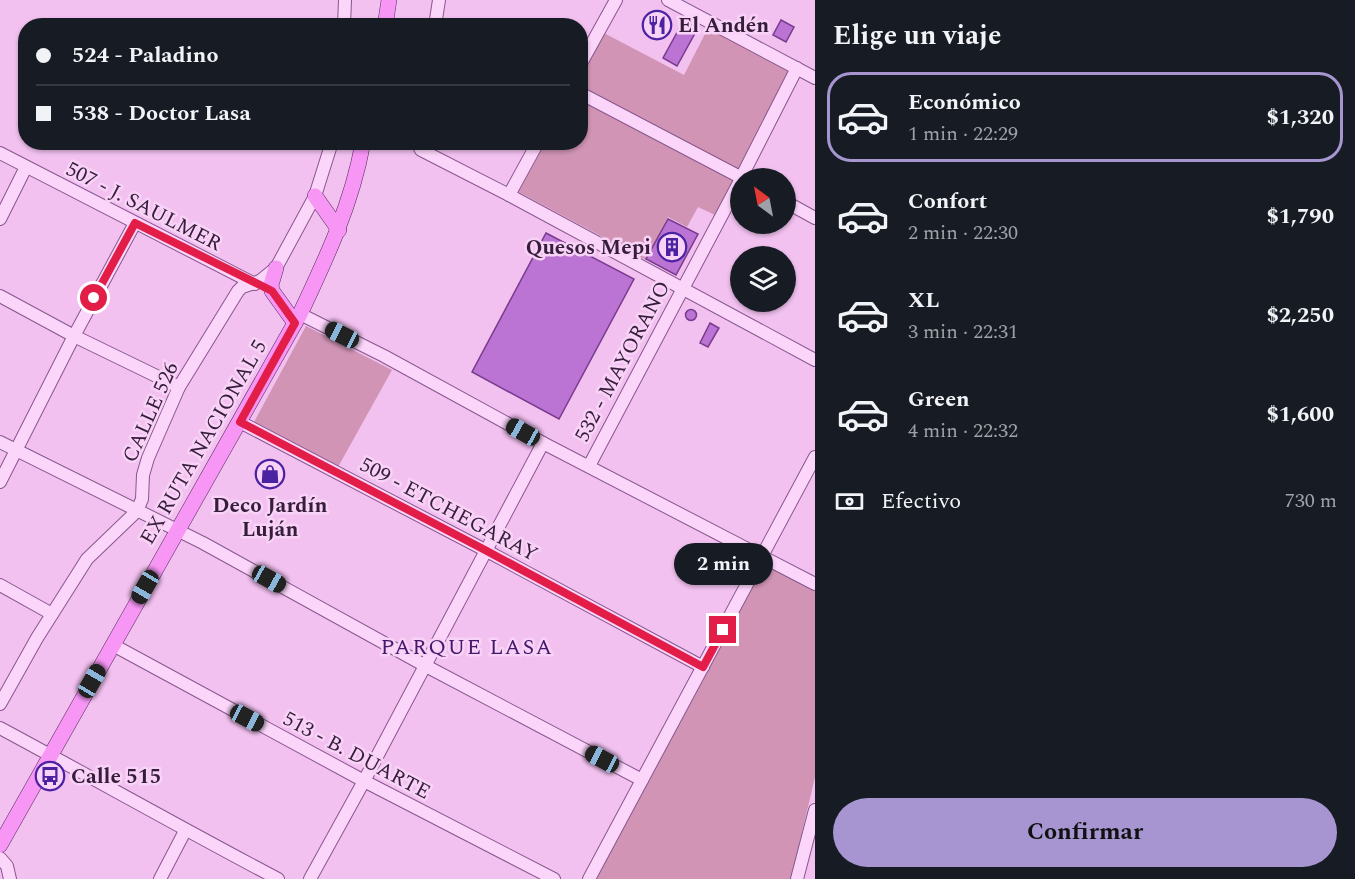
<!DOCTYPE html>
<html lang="es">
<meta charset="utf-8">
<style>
:root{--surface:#171b24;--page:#242831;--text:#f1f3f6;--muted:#9ea1a6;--line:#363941;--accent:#a695d0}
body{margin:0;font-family:Spectral,serif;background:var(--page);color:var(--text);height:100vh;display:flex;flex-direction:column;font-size:22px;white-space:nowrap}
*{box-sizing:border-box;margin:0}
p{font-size:20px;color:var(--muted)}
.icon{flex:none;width:33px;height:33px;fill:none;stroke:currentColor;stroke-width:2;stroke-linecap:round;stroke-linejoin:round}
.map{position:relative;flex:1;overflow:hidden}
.drawer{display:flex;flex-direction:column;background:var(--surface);width:540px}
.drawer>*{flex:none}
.banner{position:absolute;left:18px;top:18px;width:570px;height:132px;border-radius:24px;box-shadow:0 2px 4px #0004;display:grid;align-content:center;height:132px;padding:0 18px;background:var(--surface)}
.needle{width:39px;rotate:328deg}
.buttons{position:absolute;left:730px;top:168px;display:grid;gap:12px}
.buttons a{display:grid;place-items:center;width:66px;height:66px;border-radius:50%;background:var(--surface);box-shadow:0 2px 4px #0004;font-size:30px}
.end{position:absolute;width:27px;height:27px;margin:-14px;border:8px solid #e11d48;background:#fff;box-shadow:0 0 0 3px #fff}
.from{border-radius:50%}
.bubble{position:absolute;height:42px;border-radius:21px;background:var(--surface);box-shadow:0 2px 4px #0004;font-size:20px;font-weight:700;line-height:42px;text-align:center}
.car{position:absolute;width:18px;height:36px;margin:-18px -9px;border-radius:8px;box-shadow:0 0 4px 2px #0007;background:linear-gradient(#222 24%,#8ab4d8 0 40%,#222 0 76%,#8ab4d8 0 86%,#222 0)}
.banner b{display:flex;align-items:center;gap:21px;height:57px;font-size:22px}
.banner b+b{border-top:2px solid var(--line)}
.banner i{width:15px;height:15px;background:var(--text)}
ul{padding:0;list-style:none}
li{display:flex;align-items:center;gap:18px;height:90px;margin:0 12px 9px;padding:0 6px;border:3px solid transparent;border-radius:24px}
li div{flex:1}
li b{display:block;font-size:22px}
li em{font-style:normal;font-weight:700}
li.current{border-color:var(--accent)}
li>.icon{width:54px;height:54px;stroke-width:1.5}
h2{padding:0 18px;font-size:27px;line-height:72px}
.pay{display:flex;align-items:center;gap:15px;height:66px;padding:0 18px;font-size:22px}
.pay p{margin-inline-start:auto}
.primary-button{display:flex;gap:12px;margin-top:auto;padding:12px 18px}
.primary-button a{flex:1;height:69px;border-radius:36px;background:var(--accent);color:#111;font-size:24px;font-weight:700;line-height:69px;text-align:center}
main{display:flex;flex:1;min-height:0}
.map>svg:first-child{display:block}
</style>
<main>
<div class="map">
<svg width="815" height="879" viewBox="0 0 815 879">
<rect width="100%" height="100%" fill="#f2c1f0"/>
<g fill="#d194b5">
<path d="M708 28 790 71 715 215 698 207 687 227 668 217 646 260 517 191 543 143 580 142 581 73 602 32 684 75Z"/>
<path d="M306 326 392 370 338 467 254 422Z"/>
<path d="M762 562 815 590V777L791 879H596Z"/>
</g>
<g fill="#bb74d3" stroke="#783b8e" stroke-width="1.5">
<path d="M685 18 699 26 677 66 663 58Z"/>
<path d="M781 20 794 27 786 42 773 35Z"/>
<path d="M668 219 698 234 676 275 646 259Z"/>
<path d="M546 233 634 279 559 419 472 372Z"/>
<circle cx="691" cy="315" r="5.5"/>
<path d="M710 323 719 328 708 347 700 343Z"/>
</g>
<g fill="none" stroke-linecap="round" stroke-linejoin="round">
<g stroke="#86578d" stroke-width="14">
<g id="minor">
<path d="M668 0 815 78"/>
<path d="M344 26 345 0"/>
<path d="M435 26 439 0"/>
<path d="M580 65 616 0"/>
<path d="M580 93 742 178"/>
<path d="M417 142 421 150 509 195 815 360"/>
<path d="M0 153 255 284"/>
<path d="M741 178 797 68"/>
<path d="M509 195 538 142"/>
<path d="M786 202 815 218"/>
<path d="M0 219 26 167"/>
<path d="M0 296 74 336 179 387"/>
<path d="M300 314 384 356 543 443 815 584"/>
<path d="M240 422 485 550 703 667"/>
<path d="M0 442 203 543 424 665 642 780"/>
<path d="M589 466 741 179"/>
<path d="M0 482 74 336 135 223"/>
<path d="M0 585 52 614"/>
<path d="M113 645 364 781 554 879"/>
<path d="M0 704 37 638 87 559 137 511 142 499 143 475 148 458 179 387 238 291 242 287 260 281 276 268 315 196 332 142"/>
<path d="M0 728C93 778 185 830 278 879"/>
<path d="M0 858 7 866 10 879"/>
<path d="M160 879 185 831"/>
<path d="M310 879 364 781 543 443"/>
<path d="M589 879 815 457"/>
<path d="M797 879 815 810"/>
</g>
</g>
<g stroke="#512c5a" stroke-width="16">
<g id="major">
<path d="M385 26 389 0"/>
<path d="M315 196 339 230"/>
<path d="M276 268 271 285 272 291 295 323"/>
<path d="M0 845 300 314C326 259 352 204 363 142"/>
</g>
</g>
<use href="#minor" stroke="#fcd5fa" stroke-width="12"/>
<use href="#major" stroke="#f896f6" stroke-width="15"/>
</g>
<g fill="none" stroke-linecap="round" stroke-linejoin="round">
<path stroke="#e11d48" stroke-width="8" d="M94 298 135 223 272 291 295 323 240 422 485 550 703 667 723 630"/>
</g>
<defs>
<g id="restaurant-ring" transform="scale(1.5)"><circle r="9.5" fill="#f8d2f7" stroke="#4b22a1" stroke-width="1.5"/><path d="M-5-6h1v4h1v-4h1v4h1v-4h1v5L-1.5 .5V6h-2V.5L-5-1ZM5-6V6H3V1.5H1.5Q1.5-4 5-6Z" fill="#4b22a1"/></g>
<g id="building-ring" transform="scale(1.5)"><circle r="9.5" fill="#f8d2f7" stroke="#4b22a1" stroke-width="1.5"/><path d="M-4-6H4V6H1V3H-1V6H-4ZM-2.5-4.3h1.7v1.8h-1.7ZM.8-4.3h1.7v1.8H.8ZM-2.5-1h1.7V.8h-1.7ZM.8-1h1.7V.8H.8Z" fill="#4b22a1"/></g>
<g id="shop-ring" transform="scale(1.5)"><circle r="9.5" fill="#f8d2f7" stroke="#4b22a1" stroke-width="1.5"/><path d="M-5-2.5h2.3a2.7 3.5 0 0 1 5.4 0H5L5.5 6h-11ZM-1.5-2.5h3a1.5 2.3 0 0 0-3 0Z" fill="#4b22a1"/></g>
<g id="bus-ring" transform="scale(1.5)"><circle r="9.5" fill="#f8d2f7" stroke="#4b22a1" stroke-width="1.5"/><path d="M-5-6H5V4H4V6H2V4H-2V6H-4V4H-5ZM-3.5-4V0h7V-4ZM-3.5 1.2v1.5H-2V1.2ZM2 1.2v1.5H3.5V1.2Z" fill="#4b22a1"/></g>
</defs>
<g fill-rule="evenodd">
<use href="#restaurant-ring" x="657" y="25"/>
<use href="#building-ring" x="672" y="247"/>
<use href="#shop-ring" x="270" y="474"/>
<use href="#bus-ring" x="50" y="776"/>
</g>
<g text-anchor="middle" stroke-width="5" stroke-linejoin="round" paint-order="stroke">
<g font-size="21" font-weight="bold" fill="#361d3b" stroke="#f8d2f7" text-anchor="start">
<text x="678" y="32">El Andén</text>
<text x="651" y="254" text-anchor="end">Quesos Mepi</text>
<text x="270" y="512" text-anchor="middle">Deco Jardín<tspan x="270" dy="24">Luján</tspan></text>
<text x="71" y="783">Calle 515</text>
</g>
<g font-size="21" fill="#361d3b" stroke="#f8d2f7">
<text transform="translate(144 206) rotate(27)" y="7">507 - J. SAULMER</text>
<text transform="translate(622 361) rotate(-62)" y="7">532 - MAYORANO</text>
<text transform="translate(150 412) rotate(-66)" y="7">CALLE 526</text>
<text transform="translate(203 442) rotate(-60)" y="7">EX RUTA NACIONAL 5</text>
<text transform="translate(449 509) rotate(28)" y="7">509 - ETCHEGARAY</text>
<text transform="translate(357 755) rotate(28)" y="7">513 - B. DUARTE</text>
</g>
<g font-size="22" letter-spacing="1.5" fill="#46186c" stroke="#f8d2f7">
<text x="467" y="654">PARQUE LASA</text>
</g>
</g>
</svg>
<div class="buttons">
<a><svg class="needle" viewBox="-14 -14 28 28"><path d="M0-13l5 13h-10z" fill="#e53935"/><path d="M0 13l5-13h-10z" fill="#9ea1a6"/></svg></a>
<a><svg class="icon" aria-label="layers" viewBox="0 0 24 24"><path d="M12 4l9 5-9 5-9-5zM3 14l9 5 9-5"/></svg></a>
</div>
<i class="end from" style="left:94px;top:298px"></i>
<i class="end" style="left:723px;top:630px"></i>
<div class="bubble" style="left:674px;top:543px;width:99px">2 min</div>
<i class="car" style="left:342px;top:335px;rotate:297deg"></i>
<i class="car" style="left:523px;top:432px;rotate:299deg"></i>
<i class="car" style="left:269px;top:579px;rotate:119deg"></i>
<i class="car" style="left:145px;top:587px;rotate:210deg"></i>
<i class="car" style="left:92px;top:681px;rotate:30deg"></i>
<i class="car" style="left:247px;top:718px;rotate:118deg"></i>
<i class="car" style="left:602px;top:759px;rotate:298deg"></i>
<div class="banner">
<b><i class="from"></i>524 - Paladino</b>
<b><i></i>538 - Doctor Lasa</b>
</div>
</div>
<section class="drawer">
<h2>Elige un viaje</h2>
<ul>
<li class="current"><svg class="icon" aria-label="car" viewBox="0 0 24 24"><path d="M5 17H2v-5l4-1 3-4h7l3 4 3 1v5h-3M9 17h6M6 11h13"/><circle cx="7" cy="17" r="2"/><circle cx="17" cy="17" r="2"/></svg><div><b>Económico</b><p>1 min · 22:29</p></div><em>$1,320</em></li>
<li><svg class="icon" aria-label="car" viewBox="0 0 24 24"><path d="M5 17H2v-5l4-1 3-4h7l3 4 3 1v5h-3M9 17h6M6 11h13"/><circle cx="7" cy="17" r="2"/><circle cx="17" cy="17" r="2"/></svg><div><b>Confort</b><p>2 min · 22:30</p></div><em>$1,790</em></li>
<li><svg class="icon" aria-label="car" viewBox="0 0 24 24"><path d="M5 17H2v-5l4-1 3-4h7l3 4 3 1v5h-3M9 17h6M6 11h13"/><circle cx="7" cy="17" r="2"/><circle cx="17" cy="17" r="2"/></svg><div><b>XL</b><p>3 min · 22:31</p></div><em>$2,250</em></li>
<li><svg class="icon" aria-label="car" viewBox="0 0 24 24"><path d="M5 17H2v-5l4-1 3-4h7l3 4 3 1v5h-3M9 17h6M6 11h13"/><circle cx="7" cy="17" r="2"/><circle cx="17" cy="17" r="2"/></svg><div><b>Green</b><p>4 min · 22:32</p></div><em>$1,600</em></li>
</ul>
<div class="pay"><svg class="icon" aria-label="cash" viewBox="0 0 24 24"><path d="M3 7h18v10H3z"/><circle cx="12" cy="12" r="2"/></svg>Efectivo<p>730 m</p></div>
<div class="primary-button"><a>Confirmar</a></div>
</section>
</main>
